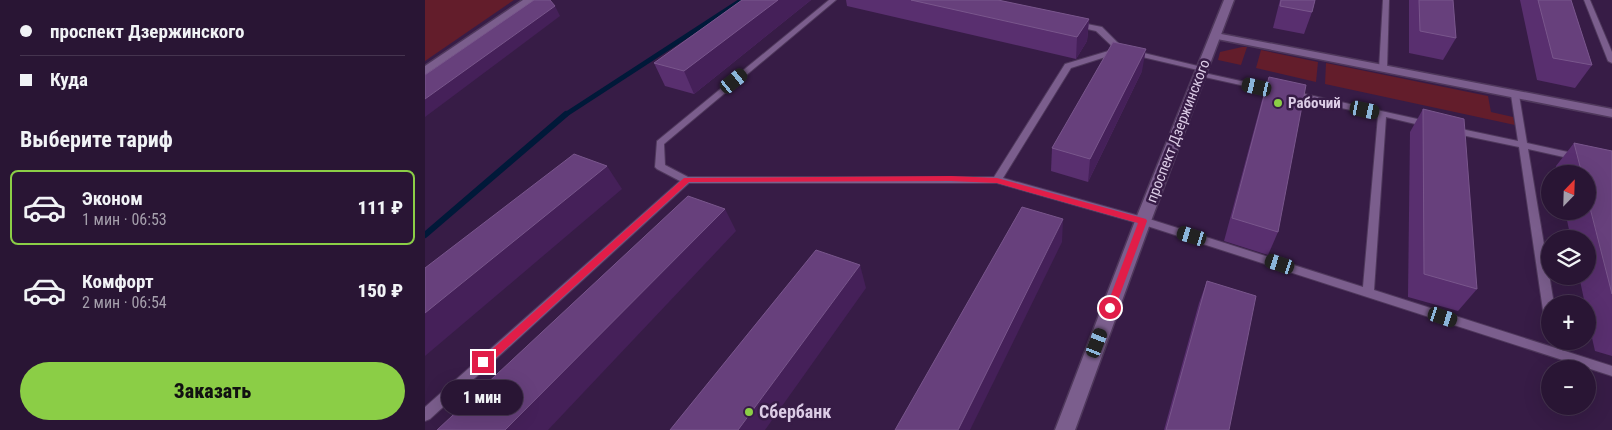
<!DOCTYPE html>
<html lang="ru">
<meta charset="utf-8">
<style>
:root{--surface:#291534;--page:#352240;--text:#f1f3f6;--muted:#a59fac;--line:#45344f;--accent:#8bce46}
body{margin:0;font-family:"Roboto Condensed",sans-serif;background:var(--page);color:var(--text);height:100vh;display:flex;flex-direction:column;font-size:19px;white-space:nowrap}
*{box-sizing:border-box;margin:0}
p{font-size:16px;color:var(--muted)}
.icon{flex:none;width:28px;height:28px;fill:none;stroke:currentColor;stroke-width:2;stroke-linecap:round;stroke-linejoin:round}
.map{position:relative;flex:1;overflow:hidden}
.drawer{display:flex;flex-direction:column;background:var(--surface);width:425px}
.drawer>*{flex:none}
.hud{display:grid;align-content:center;height:110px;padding:0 20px;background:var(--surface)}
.needle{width:32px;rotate:23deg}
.buttons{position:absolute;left:1116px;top:165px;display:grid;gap:10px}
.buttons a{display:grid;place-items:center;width:55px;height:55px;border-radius:50%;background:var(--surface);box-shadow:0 5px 20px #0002,0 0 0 1px var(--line);font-size:25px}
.end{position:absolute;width:22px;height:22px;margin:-11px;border:6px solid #e11d48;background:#fff;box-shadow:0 0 0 2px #fff}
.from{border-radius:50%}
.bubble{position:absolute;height:35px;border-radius:18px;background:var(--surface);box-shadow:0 5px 20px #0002,0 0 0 1px var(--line);font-size:16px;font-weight:800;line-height:35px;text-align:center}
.car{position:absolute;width:15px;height:30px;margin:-15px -8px;border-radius:6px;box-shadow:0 0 4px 1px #0007;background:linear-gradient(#222 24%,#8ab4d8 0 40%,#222 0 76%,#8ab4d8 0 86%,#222 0)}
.hud b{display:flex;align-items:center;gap:18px;height:48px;font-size:19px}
.hud b+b{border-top:1px solid var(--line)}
.hud i{width:12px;height:12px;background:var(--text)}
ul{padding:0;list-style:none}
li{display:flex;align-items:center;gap:15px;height:75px;margin:0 10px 8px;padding:0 10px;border:2px solid transparent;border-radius:8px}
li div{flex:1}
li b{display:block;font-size:19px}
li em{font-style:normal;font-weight:800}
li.active{border-color:var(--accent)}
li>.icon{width:45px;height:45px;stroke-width:1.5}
h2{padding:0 20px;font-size:22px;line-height:60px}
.button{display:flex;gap:10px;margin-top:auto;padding:10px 20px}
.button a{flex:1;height:58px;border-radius:30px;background:var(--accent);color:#111;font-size:20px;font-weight:800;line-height:58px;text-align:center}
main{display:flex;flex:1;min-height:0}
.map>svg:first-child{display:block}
</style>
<main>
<section class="drawer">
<div class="hud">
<b><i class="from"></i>проспект Дзержинского</b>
<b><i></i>Куда</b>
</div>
<h2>Выберите тариф</h2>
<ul>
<li class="active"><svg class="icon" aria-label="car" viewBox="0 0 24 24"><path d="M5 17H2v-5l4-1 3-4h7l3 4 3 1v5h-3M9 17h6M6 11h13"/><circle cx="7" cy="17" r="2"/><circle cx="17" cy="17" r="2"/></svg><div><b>Эконом</b><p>1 мин · 06:53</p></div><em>111 ₽</em></li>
<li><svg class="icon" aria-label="car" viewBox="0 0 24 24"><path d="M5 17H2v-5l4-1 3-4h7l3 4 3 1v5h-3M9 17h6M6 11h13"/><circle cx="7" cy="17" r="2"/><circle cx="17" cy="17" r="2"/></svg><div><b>Комфорт</b><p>2 мин · 06:54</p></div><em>150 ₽</em></li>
</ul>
<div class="button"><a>Заказать</a></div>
</section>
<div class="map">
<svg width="1187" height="430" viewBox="0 0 1187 430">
<rect width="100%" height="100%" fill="#371c46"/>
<g fill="#631d2b">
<path d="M0 0H89L0 61Z"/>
<path d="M817 47H822L816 65 793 60 795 52Z"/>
<path d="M836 50 893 62 891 82 831 68Z"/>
<path d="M901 63 1063 96 1066 112 1088 117 1090 125 900 84Z"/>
</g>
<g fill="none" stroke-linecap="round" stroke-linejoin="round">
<path stroke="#001939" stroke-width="5" d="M140 115 317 0"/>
<path stroke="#001939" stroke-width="6" d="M0 235 141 114"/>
<g stroke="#4f385c" stroke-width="2">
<g id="lane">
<path d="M404 0H411L239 144 240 165 263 177H569L640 64 690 49 671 31 649 26V22H652L677 27 698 48 777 67 781 69 777 71 696 52 646 68 578 178 718 217 938 287 953 116 866 97 862 94 866 91 1006 122 1007 124 1006 126 1003 127 961 117 949 290 1187 366V376L716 224 572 183H264L5 419 0 421V407L255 181 232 169 230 167 232 141Z"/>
<path d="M958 0H964L962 69 958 71 954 69Z"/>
<path d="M1159 0H1165L1187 52V63L1183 61Z"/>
<path d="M772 72H775L852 89 856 91 852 93 775 76 771 74Z"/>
<path d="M1090 92 1094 95 1102 143 1152 154 1157 157 1152 160 1103 149 1129 304H1125V322L1121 320 1119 317 1094 147 1027 133 1023 130 1027 127 1093 141 1086 95Z"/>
</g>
</g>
<g stroke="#4f385c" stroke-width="3">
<g id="street">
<path d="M98 0H110L0 75V66Z"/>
<path d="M791 33 1187 109V117L787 38 785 36 787 34Z"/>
</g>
</g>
<g stroke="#4f385c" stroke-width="3">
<path id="secondary" d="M799 0H809L726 221 650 430H630L710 221Z"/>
</g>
<use href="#lane" fill="#7b5e8d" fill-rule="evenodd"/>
<use href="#street" fill="#7b5e8d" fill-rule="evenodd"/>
<use href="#secondary" fill="#7b5e8d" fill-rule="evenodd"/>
</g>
<g fill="#592f6f">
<path d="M317 0H386L269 94 240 86 229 63Z"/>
<path d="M421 0H573L664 19 662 41 651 59 422 6Z"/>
<path d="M855 0H890L887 12 879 34 848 28Z"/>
<path d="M984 0H1028L1031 38 1018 60 984 53Z"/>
<path d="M1095 0H1146L1167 65 1150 88 1112 80Z"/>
<path d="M717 71 663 182 626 171 627 148Z"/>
<path d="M844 77 853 232 843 255 799 241 837 100Z"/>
<path d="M998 109 1052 289 1033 311 983 297 985 132Z"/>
<path d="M1149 143 1187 151V356L1170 351 1162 316V304H1160L1154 276H1162V239H1146L1140 211H1162V174H1132L1131 166Z"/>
<path d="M782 281 804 430H739L774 303Z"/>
</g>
<g fill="#452059">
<path d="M353 0H386L269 94 259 71Z"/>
<path d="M130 6 135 16 0 117V99Z"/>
<path d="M664 19 662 41 651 59 652 37Z"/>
<path d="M721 49 717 71 663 182 665 159Z"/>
<path d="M182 166 197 189 0 356V313Z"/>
<path d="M300 209 311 231 123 430H80Z"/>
<path d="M638 219 637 242 545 430H533Z"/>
<path d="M435 265 441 288 340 430H313Z"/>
</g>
<g fill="#67407c" stroke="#79568c">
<path d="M109 0H125L130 6 0 99V75Z"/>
<path d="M317 0H353L259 71 229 63Z"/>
<path d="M486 0H573L664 19 652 37Z"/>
<path d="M856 0H890L887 12 855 6Z"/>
<path d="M994 0H1028L1031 38 995 31Z"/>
<path d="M1113 0H1146L1167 65 1128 58Z"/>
<path d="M688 42 721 49 665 159 627 148Z"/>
<path d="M844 77 881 85 853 232 807 218Z"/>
<path d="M998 109 1039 119 1052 289 999 274Z"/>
<path d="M1149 143 1187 151V294L1162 196V174H1157Z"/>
<path d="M149 154 182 166 0 313V268Z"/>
<path d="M263 196 300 209 80 430H12Z"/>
<path d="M597 207 638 219 533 430H470Z"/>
<path d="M391 250 435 265 313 430H245Z"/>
<path d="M782 281 831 296 804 430H741Z"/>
</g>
<path fill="#e11d48" d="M526 176 572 178 721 219 722 221 689 311 685 312 681 308 713 223 572 183 526 181 264 182 62 366 58 367 53 362 259 178Z"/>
<g fill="#8bce46" stroke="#371c46" stroke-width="2">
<circle cx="853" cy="103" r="5"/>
<circle cx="324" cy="412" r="5"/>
</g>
<g text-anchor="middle" stroke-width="5" stroke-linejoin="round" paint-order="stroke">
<g font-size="15" font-weight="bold" fill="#dccce6" stroke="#371c46" text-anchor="start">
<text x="863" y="108">Рабочий</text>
</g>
<g font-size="15" fill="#dccce6" stroke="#371c46">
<text transform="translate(753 131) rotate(-69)" y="5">проспект Дзержинского</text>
</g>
<g font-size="18" font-weight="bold" fill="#dccce6" stroke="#371c46" text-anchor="start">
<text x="334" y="418">Сбербанк</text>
</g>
</g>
</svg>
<div class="buttons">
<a><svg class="needle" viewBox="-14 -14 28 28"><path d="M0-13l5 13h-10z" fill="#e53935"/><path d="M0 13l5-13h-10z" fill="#a59fac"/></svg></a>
<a><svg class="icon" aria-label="layers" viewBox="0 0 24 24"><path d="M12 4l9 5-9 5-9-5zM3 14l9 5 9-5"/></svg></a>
<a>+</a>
<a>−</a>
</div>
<i class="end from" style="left:685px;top:308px"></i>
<i class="end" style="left:58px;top:362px"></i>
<div class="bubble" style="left:16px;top:380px;width:82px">1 мин</div>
<i class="car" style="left:309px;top:81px;rotate:51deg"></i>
<i class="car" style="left:832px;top:87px;rotate:283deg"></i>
<i class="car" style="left:940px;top:110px;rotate:102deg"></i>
<i class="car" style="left:767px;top:236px;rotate:287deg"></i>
<i class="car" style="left:855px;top:264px;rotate:288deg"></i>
<i class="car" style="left:1018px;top:317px;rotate:108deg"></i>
<i class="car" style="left:672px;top:343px;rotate:21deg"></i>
</div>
</main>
